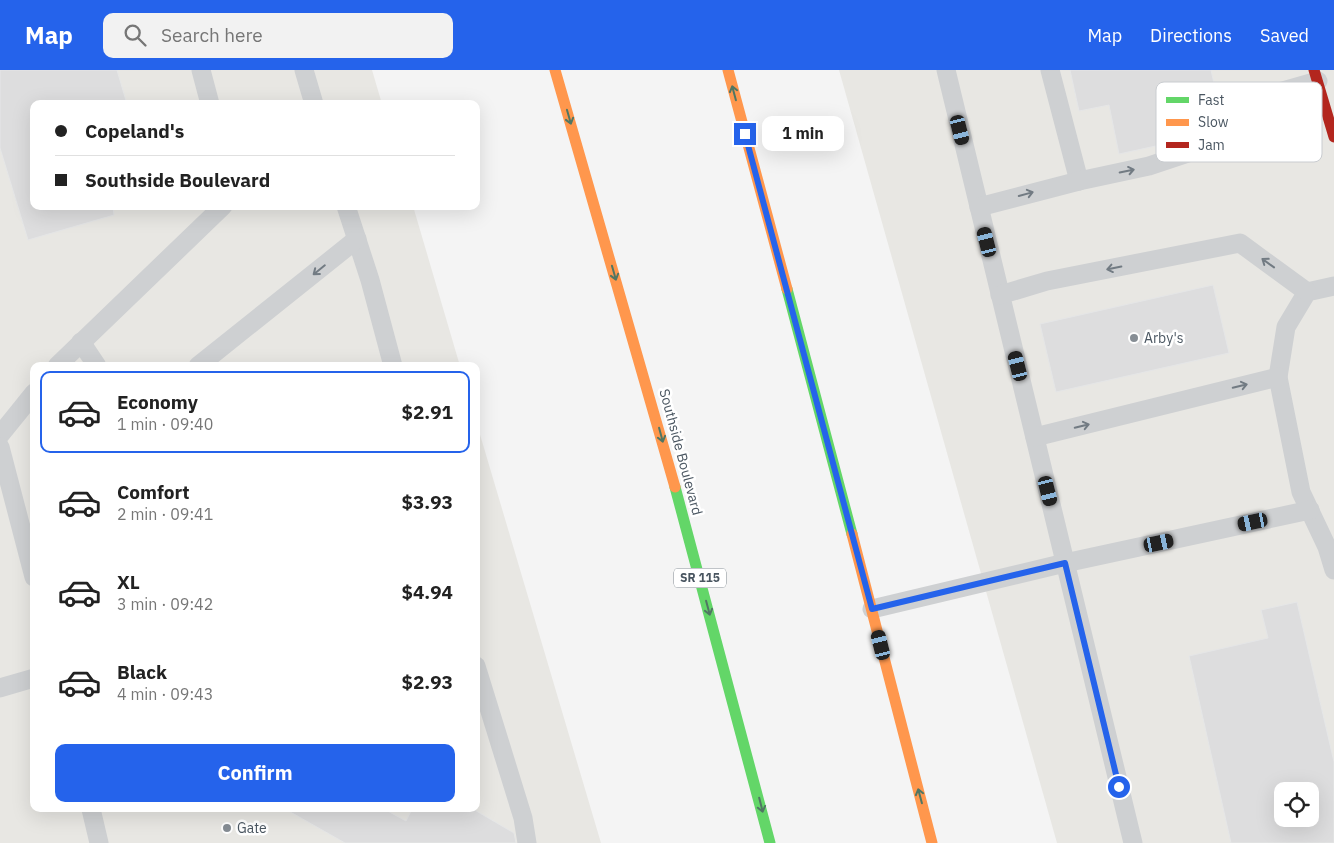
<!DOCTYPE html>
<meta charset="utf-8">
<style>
:root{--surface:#fff;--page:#f2f2f2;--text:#222;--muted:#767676;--line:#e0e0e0;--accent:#2563eb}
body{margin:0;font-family:"IBM Plex Sans",sans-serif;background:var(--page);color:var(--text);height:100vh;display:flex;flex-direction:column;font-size:19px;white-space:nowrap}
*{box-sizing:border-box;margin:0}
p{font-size:16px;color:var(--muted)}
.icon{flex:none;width:28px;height:28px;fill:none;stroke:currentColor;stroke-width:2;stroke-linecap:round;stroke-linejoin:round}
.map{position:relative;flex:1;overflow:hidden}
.panel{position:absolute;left:30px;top:292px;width:450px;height:450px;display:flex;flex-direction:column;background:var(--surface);border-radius:10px;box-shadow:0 5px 20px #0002}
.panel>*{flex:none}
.top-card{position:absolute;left:30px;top:30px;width:450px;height:110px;border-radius:10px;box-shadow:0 5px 20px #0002;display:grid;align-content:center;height:110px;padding:0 25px;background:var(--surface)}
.fabs{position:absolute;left:1274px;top:712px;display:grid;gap:10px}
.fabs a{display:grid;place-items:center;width:45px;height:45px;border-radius:10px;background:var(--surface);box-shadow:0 5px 20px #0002;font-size:25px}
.end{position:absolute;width:22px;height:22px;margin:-11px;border:6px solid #2563eb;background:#fff;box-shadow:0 0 0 2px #fff}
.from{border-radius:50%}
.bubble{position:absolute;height:35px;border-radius:10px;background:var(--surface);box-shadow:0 5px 20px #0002;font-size:16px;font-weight:700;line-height:35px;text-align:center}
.car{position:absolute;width:15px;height:30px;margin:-15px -8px;border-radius:6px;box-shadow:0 0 4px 1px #0007;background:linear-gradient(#222 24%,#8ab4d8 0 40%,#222 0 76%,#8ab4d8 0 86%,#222 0)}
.top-card b{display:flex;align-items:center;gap:18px;height:48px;font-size:19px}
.top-card b+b{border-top:1px solid var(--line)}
.top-card i{width:12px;height:12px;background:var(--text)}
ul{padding:9px 0 0;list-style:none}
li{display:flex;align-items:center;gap:15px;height:82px;margin:0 10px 8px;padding:0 15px;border:2px solid transparent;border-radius:10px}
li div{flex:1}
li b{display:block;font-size:19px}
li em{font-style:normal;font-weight:700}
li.active{border-color:var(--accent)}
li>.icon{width:45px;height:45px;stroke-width:1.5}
.action{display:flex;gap:10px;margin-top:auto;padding:10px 25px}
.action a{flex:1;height:58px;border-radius:10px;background:var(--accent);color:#fff;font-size:20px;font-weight:700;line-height:58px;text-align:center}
header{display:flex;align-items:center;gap:30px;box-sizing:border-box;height:70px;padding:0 25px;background:var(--accent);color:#fff}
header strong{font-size:24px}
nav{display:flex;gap:28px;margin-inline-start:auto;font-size:18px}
.search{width:350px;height:45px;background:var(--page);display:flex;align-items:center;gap:12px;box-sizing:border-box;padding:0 18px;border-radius:10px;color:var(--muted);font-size:19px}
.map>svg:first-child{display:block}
</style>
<header>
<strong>Map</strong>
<div class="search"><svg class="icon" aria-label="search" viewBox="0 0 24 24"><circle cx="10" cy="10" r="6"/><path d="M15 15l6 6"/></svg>Search here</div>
<nav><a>Map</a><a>Directions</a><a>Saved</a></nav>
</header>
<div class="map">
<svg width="1334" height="773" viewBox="0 0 1334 773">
<rect width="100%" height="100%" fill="#f4f4f4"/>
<g fill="#e8e7e3" fill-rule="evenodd">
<path d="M0 0H372L382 34H34V136H413L460 296H34V739H476V351L601 773H0Z"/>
<path d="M839 0H1334V773H1057ZM1282 721H1310V749H1282Z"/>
</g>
<g fill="#ddddde" stroke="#e5e6e7" fill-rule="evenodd">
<path d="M0 0H117L127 34H34V136H113L114 145 28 170 0 78Z"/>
<path d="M1070 0H1211L1224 58 1206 65 1119 84 1109 35 1079 41Z"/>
<path d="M1213 215 1229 283 1056 322 1040 254Z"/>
<path d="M1297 532 1334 692V773H1231L1189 586 1268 568 1261 540ZM1282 721H1310V749H1282Z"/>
<path d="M285 739H384L406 751 412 739H473L514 763 516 773H345Z"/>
</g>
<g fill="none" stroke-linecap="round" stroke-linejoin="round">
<g stroke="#ced0d2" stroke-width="19">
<path d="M201 0 210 34"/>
<path d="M304 0 314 34"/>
<path d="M946 0 1133 773"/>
<path d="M1050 0 1079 111"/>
<path d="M346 136 370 210 393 296"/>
<path d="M979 137 1079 111 1149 96 1227 70 1276 23 1318 11"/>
<path d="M1334 216 1307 222 1286 257 1278 307 1301 422 1327 477 1334 500"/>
<path d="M1000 225 1047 211 1240 173 1307 222"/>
<path d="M81 272 97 296"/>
<path d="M57 296 223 136"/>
<path d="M198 296 357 169"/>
<path d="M0 365 34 323"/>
<path d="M1035 367 1278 307"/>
<path d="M0 377 34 507"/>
<path d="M872 539 1065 493 1310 440"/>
<path d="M476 596 523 748 527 773"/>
<path d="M0 618 34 608"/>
<path d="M91 739 99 773"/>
</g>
<g stroke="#63d668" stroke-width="11">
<path d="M787 219 852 464"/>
<path d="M675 417 770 773"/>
</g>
<g stroke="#ff974d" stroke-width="11">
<path d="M555 0 675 417"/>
<path d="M728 0 787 219"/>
<path d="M852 464 932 773"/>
</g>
<path stroke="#b3261e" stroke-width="11" d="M1314 0 1334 67"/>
</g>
<defs><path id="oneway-shaft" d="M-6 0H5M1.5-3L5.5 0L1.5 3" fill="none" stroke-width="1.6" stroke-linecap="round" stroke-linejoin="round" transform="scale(1.25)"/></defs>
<g stroke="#507663">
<use href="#oneway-shaft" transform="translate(734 23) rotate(-105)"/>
<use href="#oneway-shaft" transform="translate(569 47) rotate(74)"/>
<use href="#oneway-shaft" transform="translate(614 203) rotate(74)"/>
<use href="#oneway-shaft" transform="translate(661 365) rotate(75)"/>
<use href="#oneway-shaft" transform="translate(708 538) rotate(75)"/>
<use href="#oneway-shaft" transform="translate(920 726) rotate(-105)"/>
<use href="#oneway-shaft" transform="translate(761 735) rotate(76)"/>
</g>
<g stroke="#727b83">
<use href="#oneway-shaft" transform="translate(1127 101) rotate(-12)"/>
<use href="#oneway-shaft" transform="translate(1026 124) rotate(-15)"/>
<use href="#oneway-shaft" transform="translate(1268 193) rotate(-144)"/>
<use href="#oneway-shaft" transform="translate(1114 198) rotate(169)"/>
<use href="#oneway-shaft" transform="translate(319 200) rotate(141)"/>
<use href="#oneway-shaft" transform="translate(1240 316) rotate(-14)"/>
<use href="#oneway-shaft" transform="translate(1082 356) rotate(-14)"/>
</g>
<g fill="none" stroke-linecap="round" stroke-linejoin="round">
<path stroke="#2563eb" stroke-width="6" d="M745 64 872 539 1065 493 1119 717"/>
</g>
<g fill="#868d94" stroke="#fff" stroke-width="2">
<circle cx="1134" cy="268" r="5"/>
<circle cx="227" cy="758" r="5"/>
</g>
<g text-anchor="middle" stroke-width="5" stroke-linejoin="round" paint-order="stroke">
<rect fill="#fff" stroke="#808990" stroke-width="1" x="674" y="498.5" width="52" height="19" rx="4"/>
<g font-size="12" font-weight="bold" fill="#4a5661">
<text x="700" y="512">SR 115</text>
</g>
<g font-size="14" fill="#4a5661" stroke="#fff" text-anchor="start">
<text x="1144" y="273">Arby's</text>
<text x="237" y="763">Gate</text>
</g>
<g font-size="14" fill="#4a5661" stroke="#fff">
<text transform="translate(681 382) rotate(75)" y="5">Southside Boulevard</text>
</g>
</g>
<rect x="1156" y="12" width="166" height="80" rx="8" fill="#fff" stroke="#c9ccd0" stroke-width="1"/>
<rect x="1166" y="27" width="23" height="6" fill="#63d668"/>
<rect x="1166" y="49" width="23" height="7" fill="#ff974d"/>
<rect x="1166" y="72" width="23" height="6" fill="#b3261e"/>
<g font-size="14" fill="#4a5661">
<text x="1198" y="35">Fast</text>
<text x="1198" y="57">Slow</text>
<text x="1198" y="80">Jam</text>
</g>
</svg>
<div class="fabs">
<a><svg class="icon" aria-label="locate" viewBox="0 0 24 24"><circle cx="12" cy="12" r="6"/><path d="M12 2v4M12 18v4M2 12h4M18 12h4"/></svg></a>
</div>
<i class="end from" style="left:1119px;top:717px"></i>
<i class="end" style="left:745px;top:64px"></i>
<div class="bubble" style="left:762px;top:46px;width:82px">1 min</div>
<i class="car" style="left:960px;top:60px;rotate:166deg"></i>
<i class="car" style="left:987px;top:172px;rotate:346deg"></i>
<i class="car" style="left:1018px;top:296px;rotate:346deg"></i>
<i class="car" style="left:1048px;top:421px;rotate:166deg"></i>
<i class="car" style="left:1253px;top:452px;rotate:258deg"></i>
<i class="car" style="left:1159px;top:473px;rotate:78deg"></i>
<i class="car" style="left:881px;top:575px;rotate:346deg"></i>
<div class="top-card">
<b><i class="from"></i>Copeland's</b>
<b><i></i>Southside Boulevard</b>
</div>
<section class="panel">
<ul>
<li class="active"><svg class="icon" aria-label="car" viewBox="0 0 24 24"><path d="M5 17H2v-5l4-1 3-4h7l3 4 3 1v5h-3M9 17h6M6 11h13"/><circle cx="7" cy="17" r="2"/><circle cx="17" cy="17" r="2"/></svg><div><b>Economy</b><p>1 min · 09:40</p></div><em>$2.91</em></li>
<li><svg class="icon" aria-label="car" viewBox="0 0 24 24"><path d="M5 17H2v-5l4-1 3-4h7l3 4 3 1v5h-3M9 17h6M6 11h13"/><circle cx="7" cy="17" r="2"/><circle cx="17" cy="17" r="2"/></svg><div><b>Comfort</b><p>2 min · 09:41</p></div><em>$3.93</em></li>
<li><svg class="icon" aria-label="car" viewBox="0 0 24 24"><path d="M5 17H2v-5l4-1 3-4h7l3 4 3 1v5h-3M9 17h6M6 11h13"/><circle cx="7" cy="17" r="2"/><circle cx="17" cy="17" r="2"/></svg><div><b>XL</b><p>3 min · 09:42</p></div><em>$4.94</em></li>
<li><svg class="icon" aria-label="car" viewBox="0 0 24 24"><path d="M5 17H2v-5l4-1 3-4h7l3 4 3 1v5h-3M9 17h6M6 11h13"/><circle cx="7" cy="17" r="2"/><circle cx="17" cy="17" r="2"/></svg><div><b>Black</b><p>4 min · 09:43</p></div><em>$2.93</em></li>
</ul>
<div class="action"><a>Confirm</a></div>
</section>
</div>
